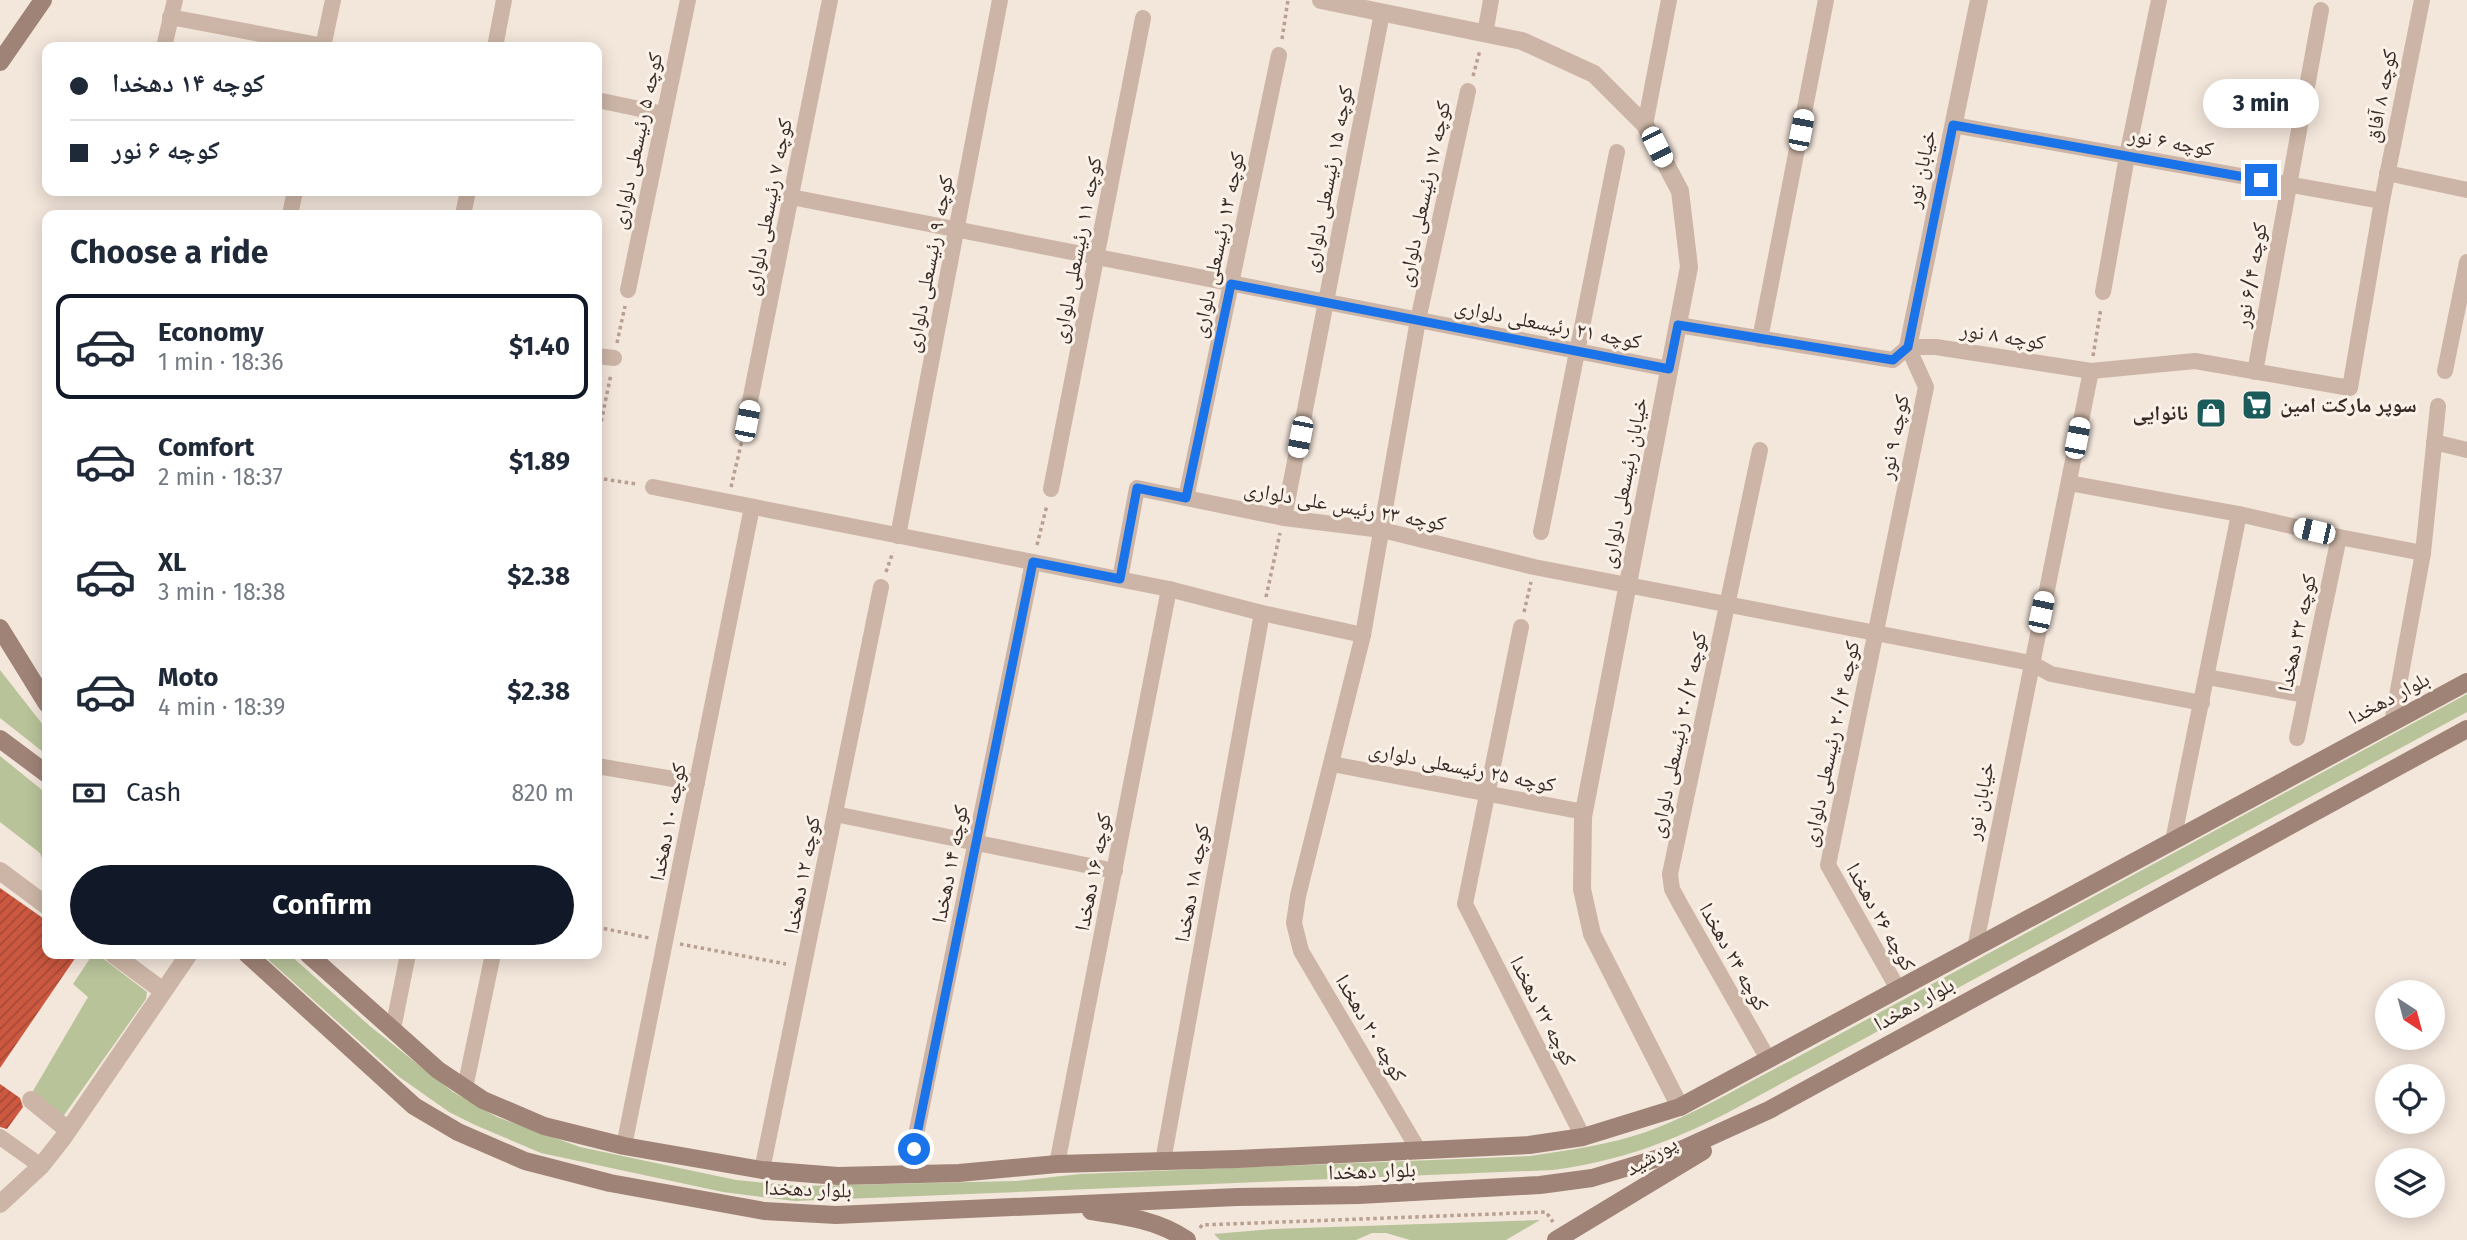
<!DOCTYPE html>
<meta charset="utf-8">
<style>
:root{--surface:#fff;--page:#f6f6f7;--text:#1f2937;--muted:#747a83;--line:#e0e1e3;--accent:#111827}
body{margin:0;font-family:"Fira Sans","Noto Naskh Arabic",sans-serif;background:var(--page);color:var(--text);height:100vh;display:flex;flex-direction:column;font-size:26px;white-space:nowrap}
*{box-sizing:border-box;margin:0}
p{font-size:23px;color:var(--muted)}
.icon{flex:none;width:38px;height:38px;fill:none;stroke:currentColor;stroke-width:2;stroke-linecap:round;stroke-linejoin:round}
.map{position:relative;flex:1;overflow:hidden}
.drawer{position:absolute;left:42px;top:210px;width:560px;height:749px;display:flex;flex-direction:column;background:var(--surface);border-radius:14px;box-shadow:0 4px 18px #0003}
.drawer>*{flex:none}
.top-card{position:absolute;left:42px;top:42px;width:560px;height:154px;border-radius:14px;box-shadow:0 4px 18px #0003;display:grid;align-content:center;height:154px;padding:0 28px;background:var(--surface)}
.needle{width:46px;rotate:144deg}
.fabs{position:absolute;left:2375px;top:980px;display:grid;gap:14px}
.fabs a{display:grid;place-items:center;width:70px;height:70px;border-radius:50%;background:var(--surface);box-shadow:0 4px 18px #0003;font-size:35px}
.end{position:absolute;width:32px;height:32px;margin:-16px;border:9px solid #1a73e8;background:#fff;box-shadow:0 0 0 4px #fff}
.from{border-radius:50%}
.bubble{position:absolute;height:49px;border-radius:24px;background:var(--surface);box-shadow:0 4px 18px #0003;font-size:23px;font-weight:700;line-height:49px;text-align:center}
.car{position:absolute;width:21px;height:42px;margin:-21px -10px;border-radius:9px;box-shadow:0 0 5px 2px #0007;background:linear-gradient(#fff 24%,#345 0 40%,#fff 0 76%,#345 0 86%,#fff 0)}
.top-card b{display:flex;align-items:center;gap:24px;height:66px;font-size:26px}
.top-card b+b{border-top:2px solid var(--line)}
.top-card i{width:18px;height:18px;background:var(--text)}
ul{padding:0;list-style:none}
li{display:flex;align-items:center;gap:21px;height:105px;margin:0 14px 10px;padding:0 14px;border:4px solid transparent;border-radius:14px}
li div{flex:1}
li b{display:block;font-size:26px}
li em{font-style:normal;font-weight:700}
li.selected{border-color:var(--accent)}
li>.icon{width:63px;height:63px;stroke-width:1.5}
h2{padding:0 28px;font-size:32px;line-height:84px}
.pay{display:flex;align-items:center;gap:18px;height:77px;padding:0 28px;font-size:26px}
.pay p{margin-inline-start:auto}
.action{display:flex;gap:14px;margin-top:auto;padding:14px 28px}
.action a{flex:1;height:80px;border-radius:42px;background:var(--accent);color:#fff;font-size:28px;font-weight:700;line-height:80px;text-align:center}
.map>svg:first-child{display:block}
</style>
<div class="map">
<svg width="2467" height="1240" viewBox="0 0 2467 1240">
<defs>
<pattern id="building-hatch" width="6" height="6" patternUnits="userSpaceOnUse" patternTransform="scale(1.75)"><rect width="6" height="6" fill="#cc5840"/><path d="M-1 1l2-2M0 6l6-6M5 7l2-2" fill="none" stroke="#a74936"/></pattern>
</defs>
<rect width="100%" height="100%" fill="#f3e6db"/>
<g fill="#b8c39a">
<path d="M0 670 47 730V755L0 718Z"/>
<path d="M2467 694V712L1727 1113C1668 1143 1619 1161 1553 1170L795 1201 723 1192 541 1153 475 1125 449 1112 398 1076 262 954H289L371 1027 453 1092 497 1117 580 1147 736 1180 798 1186 1015 1181 1080 1174 1530 1156C1569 1150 1608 1145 1646 1132 1697 1114 1744 1084 1792 1060Z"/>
<path d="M0 756 47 794V873L40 853 0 822Z"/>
<path d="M93 954H97L147 992 146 999 62 1118 33 1096V1091L88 997 73 984Z"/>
<path d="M1540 1220 1506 1240H1410L1386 1233H1372L1356 1240H1220L1214 1234 1273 1229Z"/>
</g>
<g fill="url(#building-hatch)">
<path d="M0 888 47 921V954H78L0 1068Z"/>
<path d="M0 1084 20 1098 23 1107 7 1129 0 1127Z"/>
</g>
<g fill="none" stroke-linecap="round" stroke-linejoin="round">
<g stroke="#b89f90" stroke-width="3.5" stroke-dasharray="3.5 3.5" stroke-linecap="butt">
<path d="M1282 39 1288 0"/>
<path d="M1473 76 1480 50"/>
<path d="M617 343 625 306"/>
<path d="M2093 356 2101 308"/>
<path d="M597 442 611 374"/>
<path d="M597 478 636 484"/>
<path d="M731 487 743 436"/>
<path d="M1037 545 1047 505"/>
<path d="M886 572 893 552"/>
<path d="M1266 597 1280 533"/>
<path d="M1524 612 1531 582"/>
<path d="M597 927 649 938"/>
<path d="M680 944 786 964"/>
<path d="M1200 1228 1202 1225 1546 1212 1553 1222"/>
</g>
<g stroke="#ccb5a6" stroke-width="16">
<path d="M170 17 324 46"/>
<path d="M1485 34 1491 0"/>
<path d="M164 47 175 0"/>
<path d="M323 47 333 0"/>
<path d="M495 47 504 0"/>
<path d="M597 100 664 114"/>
<path d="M1645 125 1669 0"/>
<path d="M1953 125 2382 201"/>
<path d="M2387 173 2467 190"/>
<path d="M791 197 1669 369"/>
<path d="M290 215 295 191"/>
<path d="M463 215 468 191"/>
<path d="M628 290 688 0"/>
<path d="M2103 292 2127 156 2159 0"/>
<path d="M1678 325 1893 360 1908 347"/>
<path d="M1760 339 1826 0"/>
<path d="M1908 347H1936L2091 371 2195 361 2350 388 2382 201 2422 0"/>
<path d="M597 356 614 358"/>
<path d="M2445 371 2467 262"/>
<path d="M2255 372 2321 10"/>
<path d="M746 421 830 0"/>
<path d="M2434 442 2467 450"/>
<path d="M1760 450 1670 874 1672 889 1680 904 1768 1059"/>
<path d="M2069 483 2239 514 2339 537 2423 553"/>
<path d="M653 487 1169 589 1262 613 1363 635"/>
<path d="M1051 489 1143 18"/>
<path d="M1186 498 1279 55"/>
<path d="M1284 518 1382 13"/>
<path d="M1541 532 1617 152"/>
<path d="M898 536 1000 0"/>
<path d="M1120 579 1137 488 1284 518 1382 530 1534 567 2031 663 2051 674 2202 703"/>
<path d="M1521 627 1465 904 1583 1137"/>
<path d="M2207 677 2305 695"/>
<path d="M2392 723 2423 553 2438 406"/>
<path d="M2297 738 2339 537"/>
<path d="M1332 764 1584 812"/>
<path d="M597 766 697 783"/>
<path d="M835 814 1115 871"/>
<path d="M2173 841 2239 514"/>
<path d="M1975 948 2091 371"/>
<path d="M1898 989 1828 865 1926 387 1908 347"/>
<path d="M393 1029 408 954"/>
<path d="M465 1088 493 954"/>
<path d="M0 1137 41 1166"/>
<path d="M624 1146 752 507"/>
<path d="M1419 1151 1301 951 1294 923 1298 896 1363 635 1418 320 1468 91"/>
<path d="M1163 1161 1262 613"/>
<path d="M1057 1164 1169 589"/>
<path d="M762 1170 881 587"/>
<path d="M908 1174 1033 562"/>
</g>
<g stroke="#ccb5a6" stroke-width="18">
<path d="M1321 0 1522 41 1594 74 1645 125 1680 191 1689 267 1583 817 1582 889 1592 934 1680 1107"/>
<path d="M1908 347 1979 0"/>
<path d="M0 871 47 906"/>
<path d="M113 954 163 991"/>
<path d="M31 1100 68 1130"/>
<path d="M0 1204 41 1166 63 1138 189 954"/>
</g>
<g stroke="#a08377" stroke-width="18">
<path d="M0 62 43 0"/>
<path d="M0 628 47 704"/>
<path d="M0 739 47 774"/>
<path d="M247 954 414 1106 458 1132 525 1161 610 1183 764 1211 836 1215 1237 1197 1359 1195 1540 1185 1592 1178 1672 1154 1769 1110 2467 729"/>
<path d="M308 954 438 1070 483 1100 544 1126 624 1146 762 1170 838 1176 959 1173 1057 1164 1238 1159 1529 1145 1583 1137 1680 1107 2467 682"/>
<path d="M1091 1211C1125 1216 1158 1220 1187 1240"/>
<path d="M1556 1240 1703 1151"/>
</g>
</g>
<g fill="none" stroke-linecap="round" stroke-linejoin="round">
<path stroke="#1a73e8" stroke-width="9" d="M914 1149 1033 562 1120 579 1137 488 1186 498 1231 284 1669 369 1678 325 1893 360 1908 347 1953 125 2261 180"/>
</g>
<defs>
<g id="supermarket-square" transform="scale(1.575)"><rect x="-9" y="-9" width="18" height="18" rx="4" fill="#1b5c5b" stroke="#faf1e8"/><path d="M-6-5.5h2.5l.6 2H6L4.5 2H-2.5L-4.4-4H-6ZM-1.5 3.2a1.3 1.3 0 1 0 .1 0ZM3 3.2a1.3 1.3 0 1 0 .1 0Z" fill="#fff"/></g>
<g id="shop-square" transform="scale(1.575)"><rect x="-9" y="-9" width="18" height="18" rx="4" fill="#1b5c5b" stroke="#faf1e8"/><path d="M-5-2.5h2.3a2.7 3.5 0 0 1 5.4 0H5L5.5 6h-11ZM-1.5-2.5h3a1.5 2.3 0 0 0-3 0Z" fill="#fff"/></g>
</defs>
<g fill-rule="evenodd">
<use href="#supermarket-square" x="2257" y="405"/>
<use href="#shop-square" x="2211" y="413"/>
</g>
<g text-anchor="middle" stroke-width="6" stroke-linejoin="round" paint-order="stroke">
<g font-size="21" fill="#382b27" stroke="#faf1e8">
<text transform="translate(2381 96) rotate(-79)" y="7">کوچه ۸ آفاق</text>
<text transform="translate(637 141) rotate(-78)" y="7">کوچه ۵ رئیسعلی دلواری</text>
<text transform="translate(2171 142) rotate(10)" y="7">کوچه ۶ نور</text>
<text transform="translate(1921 169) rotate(-78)" y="7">خیابان نور</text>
<text transform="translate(1328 179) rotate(-79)" y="7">کوچه ۱۵ رئیسعلی دلواری</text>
<text transform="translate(1424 194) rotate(-78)" y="7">کوچه ۱۷ رئیسعلی دلواری</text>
<text transform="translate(768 207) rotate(-79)" y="7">کوچه ۷ رئیسعلی دلواری</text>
<text transform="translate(1218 245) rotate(-78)" y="7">کوچه ۱۳ رئیسعلی دلواری</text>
<text transform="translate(1077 250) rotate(-79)" y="7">کوچه ۱۱ رئیسعلی دلواری</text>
<text transform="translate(929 264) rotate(-79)" y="7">کوچه ۹ رئیسعلی دلواری</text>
<text transform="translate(2251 275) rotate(-80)" y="7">کوچه ۶/۴ نور</text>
<text transform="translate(1548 324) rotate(11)" y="7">کوچه ۲۱ رئیسعلی دلواری</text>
<text transform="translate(2003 336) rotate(9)" y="7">کوچه ۸ نور</text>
<text transform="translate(1894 437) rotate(-79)" y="7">کوچه ۹ نور</text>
<text transform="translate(1624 483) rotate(-79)" y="7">خیابان رئیسعلی دلواری</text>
<text transform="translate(1345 506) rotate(10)" y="7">کوچه ۲۳ رئیس علی دلواری</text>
<text transform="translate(2297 633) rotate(-78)" y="7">کوچه ۳۲ دهخدا</text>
<text transform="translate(2389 698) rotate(-28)" y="7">بلوار دهخدا</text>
<text transform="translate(1678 735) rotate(-78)" y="7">کوچه ۲۰/۲ رئیسعلی دلواری</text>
<text transform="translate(1831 744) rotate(-78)" y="7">کوچه ۲۰/۴ رئیسعلی دلواری</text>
<text transform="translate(1462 767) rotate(11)" y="7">کوچه ۲۵ رئیسعلی دلواری</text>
<text transform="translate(1980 801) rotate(-79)" y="7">خیابان نور</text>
<text transform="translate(668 822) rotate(-79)" y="7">کوچه ۱۰ دهخدا</text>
<text transform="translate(950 864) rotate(-79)" y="7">کوچه ۱۴ دهخدا</text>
<text transform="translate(1093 872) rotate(-79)" y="7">کوچه ۱۶ دهخدا</text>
<text transform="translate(802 875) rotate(-79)" y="7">کوچه ۱۲ دهخدا</text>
<text transform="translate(1192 883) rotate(-80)" y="7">کوچه ۱۸ دهخدا</text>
<text transform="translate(1881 917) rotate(61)" y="7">کوچه ۲۶ دهخدا</text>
<text transform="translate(1734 957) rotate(61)" y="7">کوچه ۲۴ دهخدا</text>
<text transform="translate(1914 1004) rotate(-29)" y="7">بلوار دهخدا</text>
<text transform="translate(1543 1011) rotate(63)" y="7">کوچه ۲۲ دهخدا</text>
<text transform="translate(1371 1028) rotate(60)" y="7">کوچه ۲۰ دهخدا</text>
<text transform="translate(1651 1156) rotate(-31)" y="7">پورشید</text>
<text transform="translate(1372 1171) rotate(-2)" y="7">بلوار دهخدا</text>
<text transform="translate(808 1189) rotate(2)" y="7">بلوار دهخدا</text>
</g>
<g font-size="21" font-weight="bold" fill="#382b27" stroke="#faf1e8" text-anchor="start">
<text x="2280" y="412">سوپر مارکت امین</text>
<text x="2188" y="420" text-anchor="end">نانوایی</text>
</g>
</g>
</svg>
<div class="fabs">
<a><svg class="needle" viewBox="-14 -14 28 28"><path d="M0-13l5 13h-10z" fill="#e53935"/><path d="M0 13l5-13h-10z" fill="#747a83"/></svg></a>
<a><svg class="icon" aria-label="locate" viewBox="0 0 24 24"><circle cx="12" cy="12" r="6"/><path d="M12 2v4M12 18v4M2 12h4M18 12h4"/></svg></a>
<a><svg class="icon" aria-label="layers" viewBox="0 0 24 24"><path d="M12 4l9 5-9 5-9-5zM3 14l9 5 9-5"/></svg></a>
</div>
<i class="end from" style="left:914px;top:1149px"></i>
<i class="end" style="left:2261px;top:180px"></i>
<div class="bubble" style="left:2203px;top:79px;width:116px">3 min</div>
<i class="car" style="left:1801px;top:130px;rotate:11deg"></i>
<i class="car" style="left:1657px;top:147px;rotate:153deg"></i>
<i class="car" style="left:747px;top:421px;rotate:11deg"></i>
<i class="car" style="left:1300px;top:437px;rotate:191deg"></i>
<i class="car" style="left:2077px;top:438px;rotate:11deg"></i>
<i class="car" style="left:2314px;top:531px;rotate:283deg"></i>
<i class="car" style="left:2041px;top:612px;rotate:12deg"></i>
<div class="top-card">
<b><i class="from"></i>کوچه ۱۴ دهخدا</b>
<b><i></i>کوچه ۶ نور</b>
</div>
<section class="drawer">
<h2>Choose a ride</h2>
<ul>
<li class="selected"><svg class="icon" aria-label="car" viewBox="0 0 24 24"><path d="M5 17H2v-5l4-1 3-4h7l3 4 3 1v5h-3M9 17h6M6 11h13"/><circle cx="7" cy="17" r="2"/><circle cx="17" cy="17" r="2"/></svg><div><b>Economy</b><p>1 min · 18:36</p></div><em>$1.40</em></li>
<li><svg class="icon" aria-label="car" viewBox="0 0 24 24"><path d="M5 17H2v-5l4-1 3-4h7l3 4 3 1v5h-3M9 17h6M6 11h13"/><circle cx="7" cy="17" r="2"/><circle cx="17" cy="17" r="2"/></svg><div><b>Comfort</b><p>2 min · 18:37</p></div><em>$1.89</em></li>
<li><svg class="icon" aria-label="car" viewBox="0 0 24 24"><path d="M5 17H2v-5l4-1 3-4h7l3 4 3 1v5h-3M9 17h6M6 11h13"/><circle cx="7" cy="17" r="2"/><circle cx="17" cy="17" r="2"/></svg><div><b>XL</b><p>3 min · 18:38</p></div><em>$2.38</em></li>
<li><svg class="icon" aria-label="car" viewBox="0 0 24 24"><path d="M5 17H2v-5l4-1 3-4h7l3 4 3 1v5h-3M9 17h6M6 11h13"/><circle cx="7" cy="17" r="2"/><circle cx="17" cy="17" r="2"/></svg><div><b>Moto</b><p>4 min · 18:39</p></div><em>$2.38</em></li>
</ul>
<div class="pay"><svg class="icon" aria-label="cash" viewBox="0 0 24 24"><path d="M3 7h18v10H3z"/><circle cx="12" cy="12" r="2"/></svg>Cash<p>820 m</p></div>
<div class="action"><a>Confirm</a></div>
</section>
</div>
